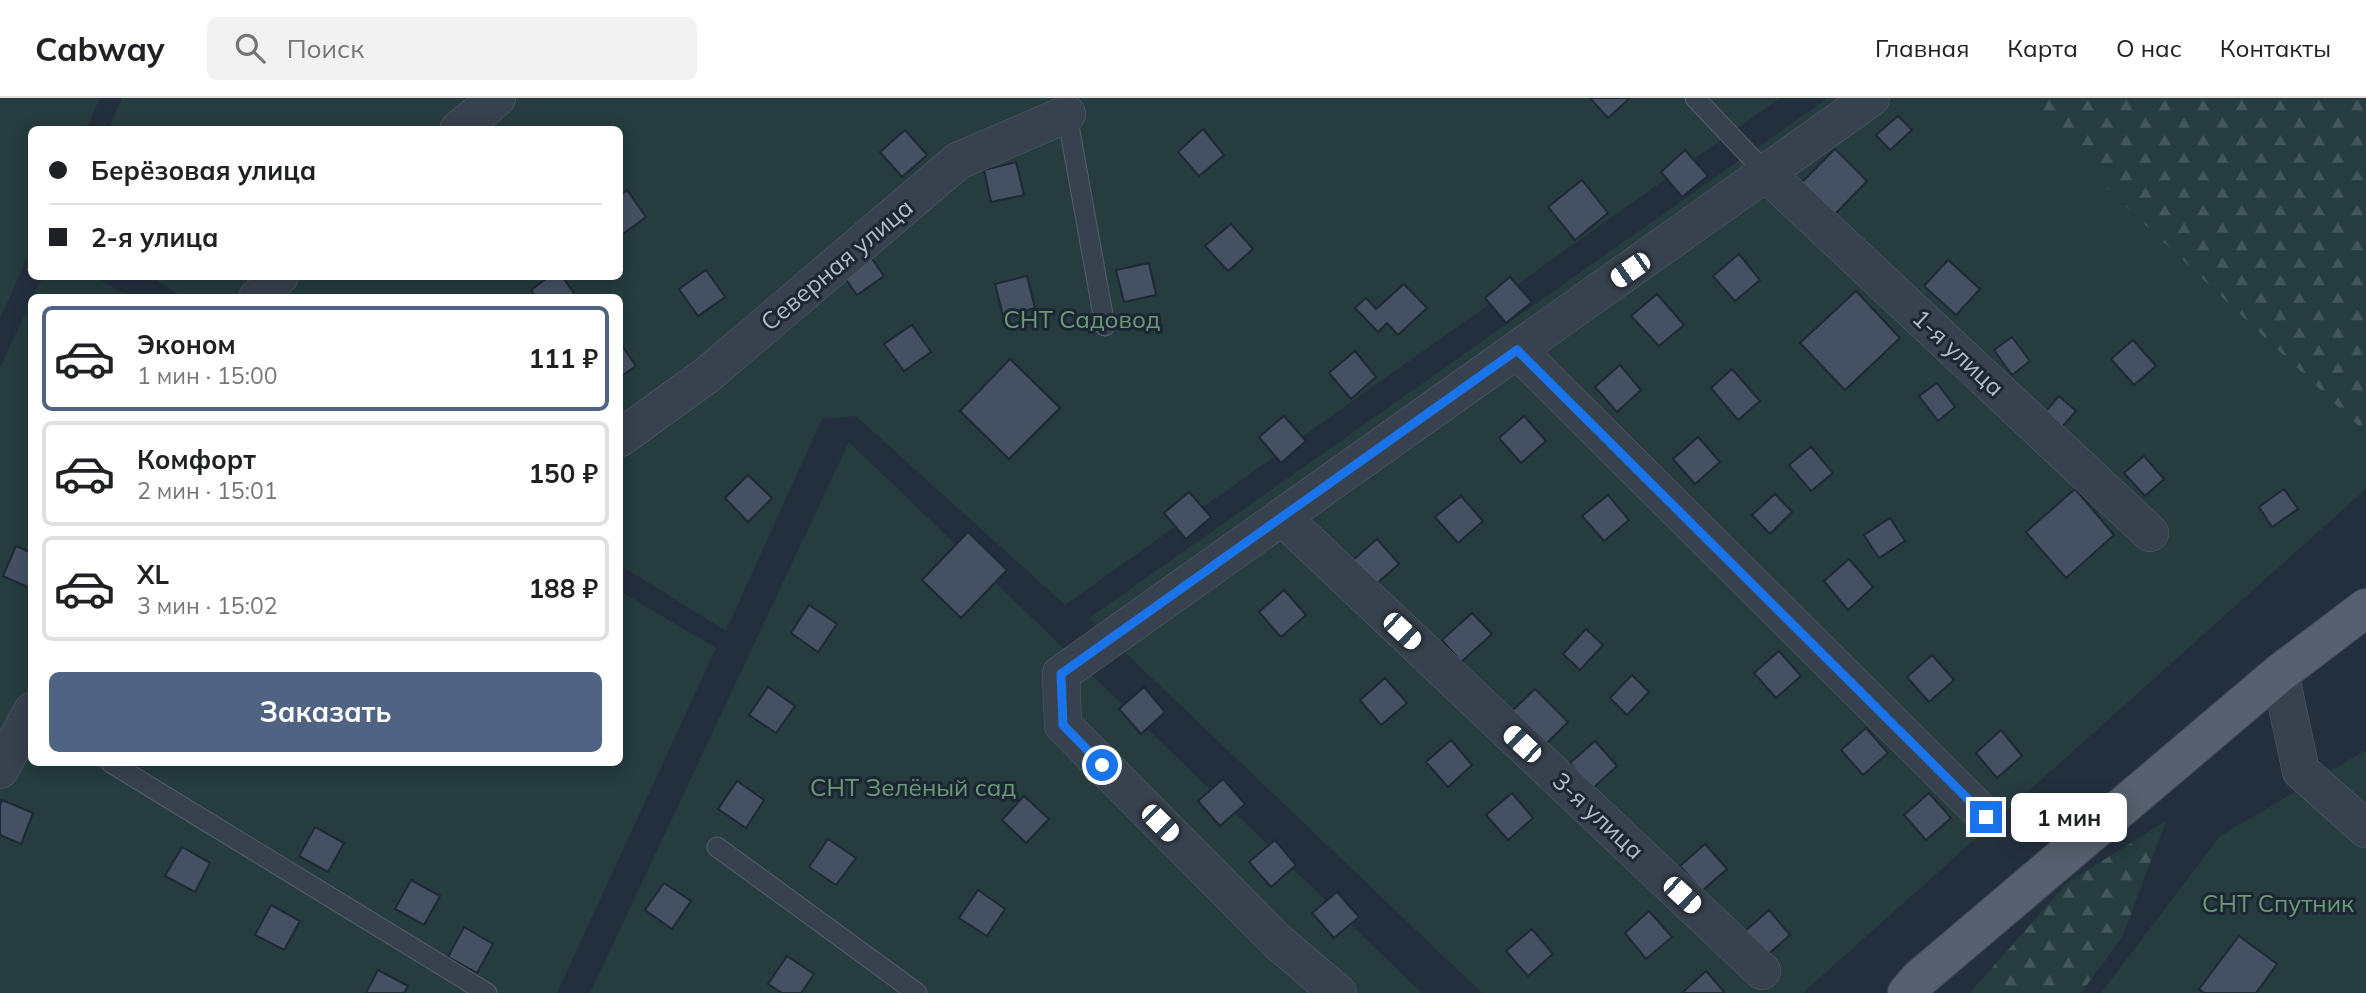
<!DOCTYPE html>
<html lang="ru">
<meta charset="utf-8">
<style>
:root{--surface:#fff;--page:#f2f2f2;--text:#202124;--muted:#757577;--line:#e0e0e0;--accent:#506383}
body{margin:0;font-family:Mulish,sans-serif;background:var(--page);color:var(--text);height:100vh;display:flex;flex-direction:column;font-size:26px;white-space:nowrap}
*{box-sizing:border-box;margin:0}
p{font-size:23px;color:var(--muted)}
.icon{flex:none;width:38px;height:38px;fill:none;stroke:currentColor;stroke-width:2;stroke-linecap:round;stroke-linejoin:round}
.map{position:relative;flex:1;overflow:hidden}
.side{position:absolute;left:28px;top:196px;width:595px;height:472px;display:flex;flex-direction:column;background:var(--surface);border-radius:10px;box-shadow:0 4px 18px #0003}
.side>*{flex:none}
.guide{position:absolute;left:28px;top:28px;width:595px;height:154px;border-radius:10px;box-shadow:0 4px 18px #0003;display:grid;align-content:center;height:154px;padding:0 21px;background:var(--surface)}
.end{position:absolute;width:32px;height:32px;margin:-16px;border:9px solid #1a73e8;background:#fff;box-shadow:0 0 0 4px #fff}
.from{border-radius:50%}
.bubble{position:absolute;height:49px;border-radius:10px;background:var(--surface);box-shadow:0 4px 18px #0003;font-size:23px;font-weight:700;line-height:49px;text-align:center}
.car{position:absolute;width:21px;height:42px;margin:-21px -10px;border-radius:9px;box-shadow:0 0 5px 2px #0007;background:linear-gradient(#fff 24%,#345 0 40%,#fff 0 76%,#345 0 86%,#fff 0)}
.guide b{display:flex;align-items:center;gap:24px;height:66px;font-size:26px}
.guide b+b{border-top:2px solid var(--line)}
.guide i{width:18px;height:18px;background:var(--text)}
ul{padding:12px 0 0;list-style:none}
li{display:flex;align-items:center;gap:21px;height:105px;margin:0 14px 10px;padding:0 7px;border:4px solid var(--line);border-radius:10px}
li div{flex:1}
li b{display:block;font-size:26px}
li em{font-style:normal;font-weight:700}
li.current{border-color:var(--accent)}
li>.icon{width:63px;height:63px;stroke-width:1.5}
.primary-button{display:flex;gap:14px;margin-top:auto;padding:14px 21px}
.primary-button a{flex:1;height:80px;border-radius:10px;background:var(--accent);color:#fff;font-size:28px;font-weight:700;line-height:80px;text-align:center}
header{display:flex;align-items:center;gap:42px;box-sizing:border-box;height:98px;padding:0 35px;background:var(--surface);border-bottom:2px solid var(--line)}
header strong{font-size:33px}
nav{display:flex;gap:38px;margin-inline-start:auto;font-size:24px}
.search{width:490px;height:63px;background:var(--page);display:flex;align-items:center;gap:18px;box-sizing:border-box;padding:0 24px;border-radius:10px;color:var(--muted);font-size:26px}
.map>svg:first-child{display:block}
</style>
<header>
<strong>Cabway</strong>
<div class="search"><svg class="icon" aria-label="search" viewBox="0 0 24 24"><circle cx="10" cy="10" r="6"/><path d="M15 15l6 6"/></svg>Поиск</div>
<nav><a>Главная</a><a>Карта</a><a>О нас</a><a>Контакты</a></nav>
</header>
<div class="map">
<svg width="2366" height="895" viewBox="0 0 2366 895">
<defs>
<pattern id="forest-firs" width="22" height="20" patternUnits="userSpaceOnUse" patternTransform="scale(1.75)"><rect width="22" height="20" fill="#263c3f"/><path d="M5 1l3.5 6h-7zM16 11l3.5 6h-7z" fill="#435659"/></pattern>
</defs>
<rect width="100%" height="100%" fill="#242f3e"/>
<g fill="url(#forest-firs)">
<path d="M1959 0H2366V334L2225 274Z"/>
<path d="M2166 723 2122 839 2081 895H1970L2068 784Z"/>
</g>
<g fill="#263c3f">
<path d="M0 0H100L86 31 32 32 31 151 0 221Z"/>
<path d="M122 0H1780L1065 507 856 318 822 321 726 533 620 467V200H185L151 179 620 178V32H108Z"/>
<path d="M1828 0H2011L2366 335V391L1803 895H1482L1089 520Z"/>
<path d="M43 179H95L130 199H33Z"/>
<path d="M31 203 32 665H620V493L716 550 557 895H0V270Z"/>
<path d="M849 344 1422 895H590Z"/>
<path d="M2366 652V895H2101L2220 738Z"/>
</g>
<g fill="#455162" stroke="#1f2835" stroke-width="2">
<path d="M1590 0H1630L1608 20Z"/>
<path d="M1898 18 1912 32 1890 52 1876 37Z"/>
<path d="M1203 31 1224 57 1199 78 1178 54Z"/>
<path d="M905 32 927 57 902 79 880 54Z"/>
<path d="M1835 51 1867 83 1834 117 1801 85Z"/>
<path d="M1685 52 1708 78 1682 99 1661 74Z"/>
<path d="M1016 64 1024 97 991 104 984 72Z"/>
<path d="M1582 82 1608 115 1575 142 1548 109Z"/>
<path d="M627 92 646 119 620 138V98Z"/>
<path d="M1231 126 1253 151 1228 173 1205 148Z"/>
<path d="M865 151 884 178 857 197 838 170Z"/>
<path d="M1739 156 1760 182 1735 203 1713 178Z"/>
<path d="M1948 162 1980 191 1956 217 1924 188Z"/>
<path d="M1149 165 1156 197 1124 204 1116 172Z"/>
<path d="M706 172 725 199 698 218 679 191Z"/>
<path d="M550 178H562L577 200H536L531 192Z"/>
<path d="M1027 178 1035 210 1003 218 995 186Z"/>
<path d="M1510 179 1532 204 1506 225 1485 200Z"/>
<path d="M1404 186 1427 210 1398 237 1387 225 1378 234 1355 210 1366 200 1376 211Z"/>
<path d="M1856 193 1900 240 1845 292 1800 245Z"/>
<path d="M1657 196 1684 227 1659 248 1631 218Z"/>
<path d="M912 227 931 254 904 273 884 246Z"/>
<path d="M2012 239 2030 263 2012 277 1994 252Z"/>
<path d="M2133 242 2156 268 2134 287 2111 261Z"/>
<path d="M620 245 636 268 620 279Z"/>
<path d="M1355 253 1376 279 1351 301 1329 275Z"/>
<path d="M1010 261 1060 310 1009 361 960 313Z"/>
<path d="M1620 267 1641 292 1617 314 1595 289Z"/>
<path d="M1732 271 1760 303 1738 322 1711 290Z"/>
<path d="M1937 285 1955 309 1938 323 1919 298Z"/>
<path d="M2059 298 2076 313 2055 337 2038 322Z"/>
<path d="M1284 318 1306 343 1281 365 1259 339Z"/>
<path d="M1524 318 1546 343 1521 365 1499 340Z"/>
<path d="M1698 339 1720 364 1695 386 1673 361Z"/>
<path d="M1811 349 1833 375 1811 393 1789 367Z"/>
<path d="M2144 358 2164 381 2145 398 2124 375Z"/>
<path d="M748 377 772 400 748 424 725 400Z"/>
<path d="M2075 391 2114 437 2066 480 2026 434Z"/>
<path d="M2284 391 2298 411 2272 429 2259 409Z"/>
<path d="M1189 394 1211 419 1186 441 1164 415Z"/>
<path d="M1775 396 1792 414 1770 436 1752 417Z"/>
<path d="M1608 397 1629 422 1604 443 1582 418Z"/>
<path d="M1461 398 1483 423 1458 445 1435 419Z"/>
<path d="M1890 420 1905 443 1879 460 1864 437Z"/>
<path d="M968 434 1007 472 961 520 922 482Z"/>
<path d="M1377 441 1399 466 1374 488 1352 463Z"/>
<path d="M16 448 32 455V491L3 478Z"/>
<path d="M1849 461 1873 489 1848 512 1824 483Z"/>
<path d="M1284 492 1306 517 1281 539 1259 514Z"/>
<path d="M809 507 837 526 818 554 791 535Z"/>
<path d="M1472 515 1492 536 1461 564 1442 542Z"/>
<path d="M1586 531 1603 547 1580 572 1563 556Z"/>
<path d="M1779 553 1801 578 1776 600 1754 575Z"/>
<path d="M1932 557 1954 582 1929 604 1907 579Z"/>
<path d="M1632 577 1649 594 1627 617 1610 600Z"/>
<path d="M1385 580 1407 605 1381 627 1360 602Z"/>
<path d="M768 589 795 608 776 635 749 617Z"/>
<path d="M1144 589 1165 614 1141 636 1119 611Z"/>
<path d="M1535 591 1568 624 1545 647 1511 614Z"/>
<path d="M1866 630 1888 655 1863 677 1841 652Z"/>
<path d="M2001 632 2022 658 1997 680 1976 655Z"/>
<path d="M1451 642 1472 667 1448 689 1426 664Z"/>
<path d="M1595 643 1617 668 1592 691 1570 665Z"/>
<path d="M1223 681 1245 706 1220 728 1198 703Z"/>
<path d="M737 683 764 702 746 730 718 711Z"/>
<path d="M1512 695 1533 720 1508 742 1486 717Z"/>
<path d="M1929 695 1951 720 1926 742 1904 717Z"/>
<path d="M1024 698 1049 721 1026 745 1002 722Z"/>
<path d="M2 702 33 715 21 746 0 737V708Z"/>
<path d="M315 729 344 745 328 774 299 758Z"/>
<path d="M828 741 856 760 836 787 809 769Z"/>
<path d="M1275 742 1296 767 1271 789 1249 764Z"/>
<path d="M1705 746 1727 771 1702 793 1680 768Z"/>
<path d="M182 749 210 765 195 794 165 778Z"/>
<path d="M411 782 440 798 424 827 395 811Z"/>
<path d="M664 785 691 803 672 831 645 812Z"/>
<path d="M978 792 1005 811 987 838 959 820Z"/>
<path d="M1337 794 1359 819 1334 840 1312 815Z"/>
<path d="M271 807 300 823 284 852 255 837Z"/>
<path d="M1769 812 1790 837 1765 859 1744 834Z"/>
<path d="M1649 813 1672 839 1646 861 1625 835Z"/>
<path d="M464 829 493 846 477 875 448 859Z"/>
<path d="M1532 831 1553 856 1528 878 1506 853Z"/>
<path d="M2239 838 2277 866 2256 895H2204L2199 891Z"/>
<path d="M787 858 814 876 801 895H782L768 886Z"/>
<path d="M378 872 408 888 404 895H366Z"/>
<path d="M1706 873 1725 895H1682Z"/>
</g>
<g fill="none" stroke-linecap="round" stroke-linejoin="round">
<g stroke="#565f6c" stroke-width="21">
<g id="service">
<path d="M1695 0 1766 75"/>
<path d="M1066 11 1105 228"/>
<path d="M111 665 487 895"/>
<path d="M717 749 917 895"/>
</g>
</g>
<g stroke="#565f6c" stroke-width="38">
<g id="minor">
<path d="M458 32 497 0"/>
<path d="M1766 75 2150 435"/>
<path d="M257 200 280 178"/>
<path d="M1517 252 1986 719"/>
<path d="M620 340 707 277 958 63 1067 16"/>
<path d="M1282 419 1762 873"/>
<path d="M2280 575 2301 673 2366 731"/>
<path d="M0 672 32 613"/>
<path d="M1338 895 1277 843 1063 627 1061 576 1871 0"/>
</g>
</g>
<g stroke="#414a57" stroke-width="40">
<path id="primary" d="M1907 895 1919 881 2280 575 2366 510"/>
</g>
<use href="#service" stroke="#38414e" stroke-width="19"/>
<use href="#minor" stroke="#38414e" stroke-width="37"/>
<use href="#primary" stroke="#56606e" stroke-width="38"/>
</g>
<g fill="none" stroke-linecap="round" stroke-linejoin="round">
<path stroke="#1a73e8" stroke-width="9" d="M1102 667 1063 627 1061 576 1517 252 1986 719"/>
</g>
<g text-anchor="middle" stroke-width="6" stroke-linejoin="round" paint-order="stroke">
<g font-size="24" fill="#b4bcc9" stroke="#1d2633">
<text transform="translate(837 167) rotate(-40)" y="8">Северная улица</text>
<text transform="translate(1958 255) rotate(43)" y="8">1-я улица</text>
<text transform="translate(1598 718) rotate(43)" y="8">3-я улица</text>
</g>
<g font-size="24" fill="#6b9a76" stroke="#1d2633">
<text x="1082" y="230">СНТ Садовод</text>
<text x="913" y="698">СНТ Зелёный сад</text>
<text x="2278" y="814">СНТ Спутник</text>
</g>
</g>
</svg>
<i class="end from" style="left:1102px;top:667px"></i>
<i class="end" style="left:1986px;top:719px"></i>
<div class="bubble" style="left:2011px;top:695px;width:116px">1 мин</div>
<i class="car" style="left:1630px;top:172px;rotate:235deg"></i>
<i class="car" style="left:1402px;top:533px;rotate:133deg"></i>
<i class="car" style="left:1522px;top:646px;rotate:313deg"></i>
<i class="car" style="left:1160px;top:725px;rotate:135deg"></i>
<i class="car" style="left:1682px;top:797px;rotate:133deg"></i>
<div class="guide">
<b><i class="from"></i>Берёзовая улица</b>
<b><i></i>2-я улица</b>
</div>
<section class="side">
<ul>
<li class="current"><svg class="icon" aria-label="car" viewBox="0 0 24 24"><path d="M5 17H2v-5l4-1 3-4h7l3 4 3 1v5h-3M9 17h6M6 11h13"/><circle cx="7" cy="17" r="2"/><circle cx="17" cy="17" r="2"/></svg><div><b>Эконом</b><p>1 мин · 15:00</p></div><em>111 ₽</em></li>
<li><svg class="icon" aria-label="car" viewBox="0 0 24 24"><path d="M5 17H2v-5l4-1 3-4h7l3 4 3 1v5h-3M9 17h6M6 11h13"/><circle cx="7" cy="17" r="2"/><circle cx="17" cy="17" r="2"/></svg><div><b>Комфорт</b><p>2 мин · 15:01</p></div><em>150 ₽</em></li>
<li><svg class="icon" aria-label="car" viewBox="0 0 24 24"><path d="M5 17H2v-5l4-1 3-4h7l3 4 3 1v5h-3M9 17h6M6 11h13"/><circle cx="7" cy="17" r="2"/><circle cx="17" cy="17" r="2"/></svg><div><b>XL</b><p>3 мин · 15:02</p></div><em>188 ₽</em></li>
</ul>
<div class="primary-button"><a>Заказать</a></div>
</section>
</div>
